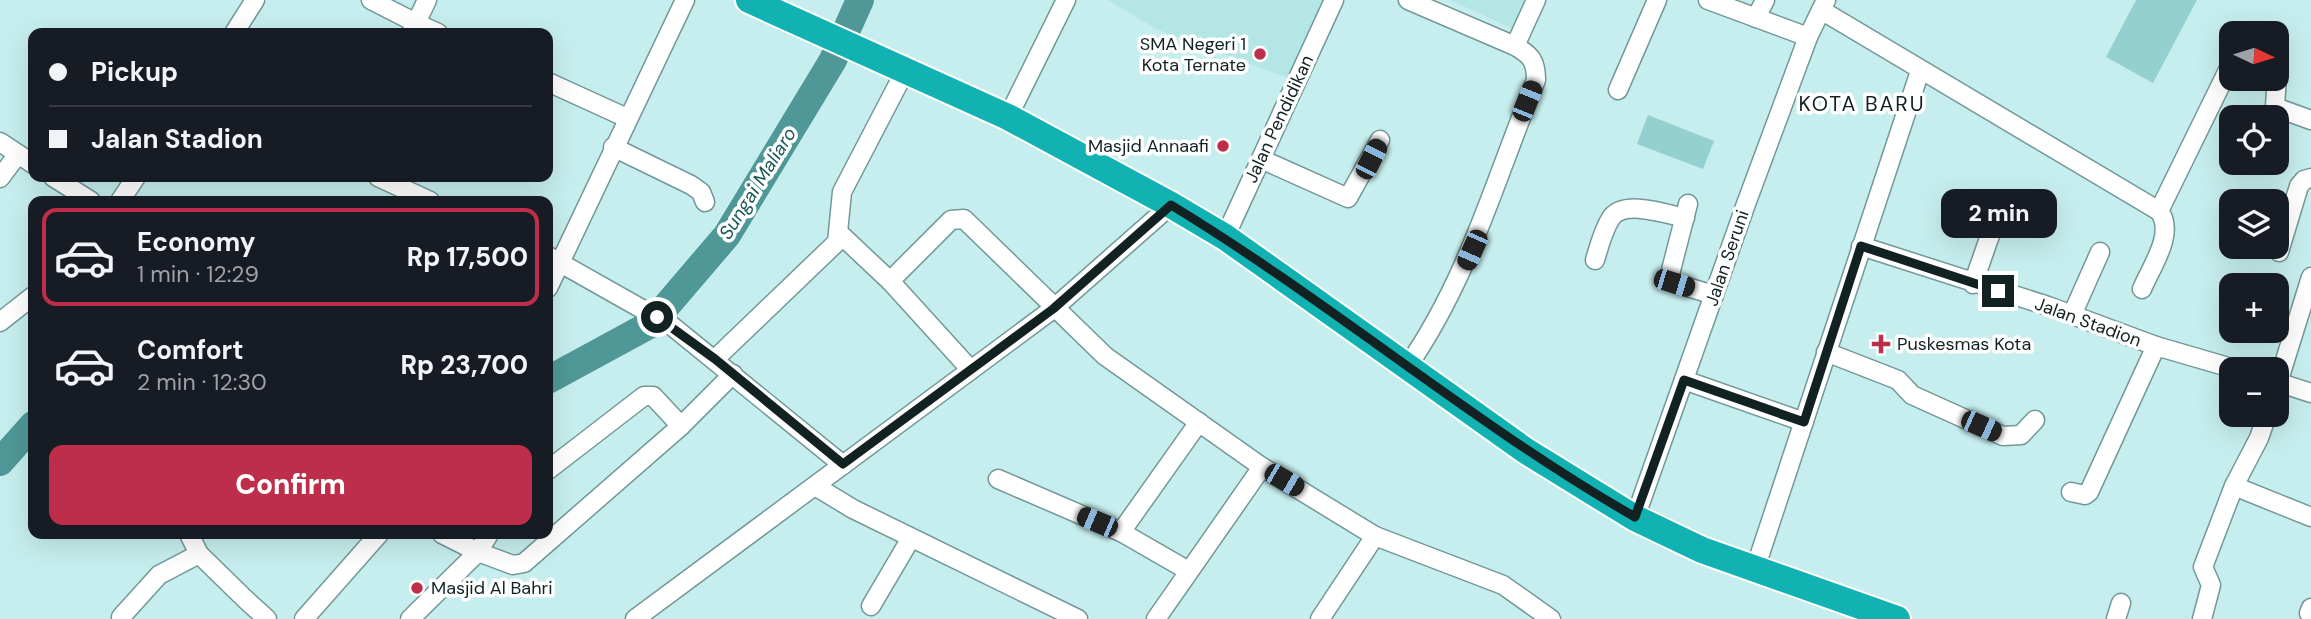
<!DOCTYPE html>
<meta charset="utf-8">
<style>
:root{--surface:#171b24;--page:#20242c;--text:#f1f3f6;--muted:#9ea1a6;--line:#363941;--accent:#be2e4a}
body{margin:0;font-family:"DM Sans",sans-serif;background:var(--page);color:var(--text);height:100vh;display:flex;flex-direction:column;font-size:26px;white-space:nowrap}
*{box-sizing:border-box;margin:0}
p{font-size:23px;color:var(--muted)}
.icon{flex:none;width:38px;height:38px;fill:none;stroke:currentColor;stroke-width:2;stroke-linecap:round;stroke-linejoin:round}
.map{position:relative;flex:1;overflow:hidden}
.sheet{position:absolute;left:28px;top:196px;width:525px;height:343px;display:flex;flex-direction:column;background:var(--surface);border-radius:14px;box-shadow:0 7px 28px #0002}
.sheet>*{flex:none}
.top-card{position:absolute;left:28px;top:28px;width:525px;height:154px;border-radius:14px;box-shadow:0 7px 28px #0002;display:grid;align-content:center;height:154px;padding:0 21px;background:var(--surface)}
.needle{width:46px;rotate:94deg}
.fabs{position:absolute;left:2219px;top:21px;display:grid;gap:14px}
.fabs a{display:grid;place-items:center;width:70px;height:70px;border-radius:14px;background:var(--surface);box-shadow:0 7px 28px #0002;font-size:35px}
.end{position:absolute;width:32px;height:32px;margin:-16px;border:9px solid #122121;background:#fff;box-shadow:0 0 0 4px #fff}
.from{border-radius:50%}
.bubble{position:absolute;height:49px;border-radius:14px;background:var(--surface);box-shadow:0 7px 28px #0002;font-size:23px;font-weight:800;line-height:49px;text-align:center}
.car{position:absolute;width:21px;height:42px;margin:-21px -10px;border-radius:9px;box-shadow:0 0 5px 2px #0007;background:linear-gradient(#222 24%,#8ab4d8 0 40%,#222 0 76%,#8ab4d8 0 86%,#222 0)}
.top-card b{display:flex;align-items:center;gap:24px;height:66px;font-size:26px}
.top-card b+b{border-top:2px solid var(--line)}
.top-card i{width:18px;height:18px;background:var(--text)}
ul{padding:12px 0 0;list-style:none}
li{display:flex;align-items:center;gap:21px;height:98px;margin:0 14px 10px;padding:0 7px;border:4px solid transparent;border-radius:14px}
li div{flex:1}
li b{display:block;font-size:26px}
li em{font-style:normal;font-weight:800}
li.on{border-color:var(--accent)}
li>.icon{width:63px;height:63px;stroke-width:1.5}
.cta{display:flex;gap:14px;margin-top:auto;padding:14px 21px}
.cta a{flex:1;height:80px;border-radius:14px;background:var(--accent);color:#fff;font-size:28px;font-weight:800;line-height:80px;text-align:center}
.map>svg:first-child{display:block}
</style>
<div class="map">
<svg width="2311" height="619" viewBox="0 0 2311 619">
<rect width="100%" height="100%" fill="#c7eeee"/>
<g fill="#b4e6e5">
<path d="M1108 0H1323L1288 78 1156 29Z"/>
<path d="M1450 0H1527L1515 30Z"/>
</g>
<g fill="#94d0cf">
<path d="M2136 0H2197L2153 83 2106 57Z"/>
<path d="M1648 115 1714 141 1703 169 1637 144Z"/>
</g>
<g fill="none" stroke-linecap="round" stroke-linejoin="round">
<g stroke="#509898" stroke-width="28">
<path d="M548 380 651 324 727 235 833 60 860 0"/>
<path d="M0 462 33 425"/>
</g>
<g stroke="#729897" stroke-width="21">
<g id="minor">
<path d="M371 0 416 23 427 0"/>
<path d="M1708 0 1808 37"/>
<path d="M1821 10 2159 211 2231 64"/>
<path d="M1756 18 1765 0"/>
<path d="M234 33 255 0"/>
<path d="M411 33 416 23 438 33"/>
<path d="M1515 46 1536 0"/>
<path d="M2277 75 2275 107 2311 120"/>
<path d="M548 82 627 118"/>
<path d="M1618 90 1657 0"/>
<path d="M1008 117 1066 0"/>
<path d="M0 142 33 164"/>
<path d="M613 147 691 185 701 192 705 202"/>
<path d="M1261 159 1348 198 1380 140"/>
<path d="M53 177 91 201"/>
<path d="M378 177 430 201"/>
<path d="M0 178 18 154"/>
<path d="M120 201 136 177"/>
<path d="M1688 204 1669 278 1674 283 1714 295"/>
<path d="M839 233 890 281 970 369"/>
<path d="M1225 237 1334 0"/>
<path d="M1861 246 2048 306 2156 346 2235 369"/>
<path d="M2279 252 2299 186 2304 180 2311 178"/>
<path d="M548 256 672 326 843 465"/>
<path d="M1595 260C1599 247 1603 230 1611 218 1624 199 1666 214 1685 218"/>
<path d="M890 281 951 220 964 219 1105 356 1262 467 1156 619"/>
<path d="M1973 284 2001 204"/>
<path d="M548 288 685 0"/>
<path d="M2142 289C2151 267 2176 233 2159 211"/>
<path d="M2072 315 2100 252"/>
<path d="M0 322 33 296"/>
<path d="M1826 352 1898 380 1912 395 2003 436 2021 435 2035 420"/>
<path d="M715 359 837 242 842 192 905 71"/>
<path d="M1407 367C1469 278 1495 179 1536 80 1536 61 1531 55 1515 46L1408 0"/>
<path d="M1684 380 1804 422"/>
<path d="M2277 382 2311 393"/>
<path d="M2277 386 2311 277"/>
<path d="M1262 467 1375 536 1320 619"/>
<path d="M548 470 644 396H653L681 426"/>
<path d="M998 479 1121 532 1187 570"/>
<path d="M815 486 853 509 1078 619"/>
<path d="M2234 486 2311 517"/>
<path d="M2071 492 2085 495 2089 492 2156 346"/>
<path d="M1635 518 1746 204 1808 37 1826 0"/>
<path d="M1121 532 1199 422"/>
<path d="M189 534 199 554 241 595"/>
<path d="M442 534 478 552 489 534"/>
<path d="M1375 536 1503 585 1551 619"/>
<path d="M1755 569 1920 71"/>
<path d="M244 598 267 619"/>
<path d="M871 606 911 538"/>
<path d="M2309 613 2311 608"/>
<path d="M121 617 159 575 199 554"/>
<path d="M304 619 379 534"/>
<path d="M410 619 478 552 513 565 524 563 681 426 733 374"/>
<path d="M635 619 1053 309 1171 205"/>
<path d="M2116 619 2121 603"/>
<path d="M2202 619 2211 585 2203 567 2234 486 2259 438 2267 415"/>
</g>
</g>
<g stroke="#fff" stroke-width="30">
<path id="highway" d="M749 0 1008 117 1171 205 1225 237 1526 451 1635 518 1702 550 1897 619"/>
</g>
<use href="#minor" stroke="#fff" stroke-width="18"/>
<use href="#highway" stroke="#12b2b2" stroke-width="26"/>
</g>
<g fill="none" stroke-linecap="round" stroke-linejoin="round">
<path stroke="#122121" stroke-width="9" d="M657 317 715 359 843 464 1053 309 1171 205C1331 302 1473 424 1635 517L1684 380 1804 422 1861 246 1998 291"/>
</g>
<g fill="#be2e4a" stroke="#fff" stroke-width="2.5">
<circle cx="1260" cy="54" r="7"/>
<circle cx="1223" cy="146" r="7"/>
<path d="M1877.5 333.5h7v7h7v7h-7v7h-7v-7h-7v-7h7z"/>
<circle cx="417" cy="588" r="7"/>
</g>
<g text-anchor="middle" stroke-width="7" stroke-linejoin="round" paint-order="stroke">
<g font-size="18" fill="#122121" stroke="#fff" text-anchor="end">
<text x="1246" y="50">SMA Negeri 1<tspan x="1246" dy="21">Kota Ternate</tspan></text>
<text x="1209" y="152">Masjid Annaafi</text>
<text x="1897" y="350" text-anchor="start">Puskesmas Kota</text>
<text x="431" y="594" text-anchor="start">Masjid Al Bahri</text>
</g>
<g font-size="18" fill="#122121" stroke="#fff">
<text transform="translate(1279 119) rotate(-65)" y="6">Jalan Pendidikan</text>
<text transform="translate(1727 258) rotate(-71)" y="6">Jalan Seruni</text>
<text transform="translate(2088 322) rotate(20)" y="6">Jalan Stadion</text>
</g>
<g font-size="19" font-style="italic" fill="#195757" stroke="#fff">
<text transform="translate(757 183) rotate(-58)" y="7">Sungai Maliaro</text>
</g>
<g font-size="21" letter-spacing="2" fill="#122121" stroke="#fff">
<text x="1862" y="111">KOTA BARU</text>
</g>
</g>
</svg>
<div class="fabs">
<a><svg class="needle" viewBox="-14 -14 28 28"><path d="M0-13l5 13h-10z" fill="#e53935"/><path d="M0 13l5-13h-10z" fill="#9ea1a6"/></svg></a>
<a><svg class="icon" aria-label="locate" viewBox="0 0 24 24"><circle cx="12" cy="12" r="6"/><path d="M12 2v4M12 18v4M2 12h4M18 12h4"/></svg></a>
<a><svg class="icon" aria-label="layers" viewBox="0 0 24 24"><path d="M12 4l9 5-9 5-9-5zM3 14l9 5 9-5"/></svg></a>
<a>+</a>
<a>−</a>
</div>
<i class="end from" style="left:657px;top:317px"></i>
<i class="end" style="left:1998px;top:291px"></i>
<div class="bubble" style="left:1941px;top:189px;width:116px">2 min</div>
<i class="car" style="left:1527px;top:101px;rotate:22deg"></i>
<i class="car" style="left:1371px;top:159px;rotate:27deg"></i>
<i class="car" style="left:1472px;top:250px;rotate:204deg"></i>
<i class="car" style="left:1674px;top:283px;rotate:107deg"></i>
<i class="car" style="left:1981px;top:426px;rotate:114deg"></i>
<i class="car" style="left:1284px;top:480px;rotate:120deg"></i>
<i class="car" style="left:1097px;top:522px;rotate:293deg"></i>
<div class="top-card">
<b><i class="from"></i>Pickup</b>
<b><i></i>Jalan Stadion</b>
</div>
<section class="sheet">
<ul>
<li class="on"><svg class="icon" aria-label="car" viewBox="0 0 24 24"><path d="M5 17H2v-5l4-1 3-4h7l3 4 3 1v5h-3M9 17h6M6 11h13"/><circle cx="7" cy="17" r="2"/><circle cx="17" cy="17" r="2"/></svg><div><b>Economy</b><p>1 min · 12:29</p></div><em>Rp 17,500</em></li>
<li><svg class="icon" aria-label="car" viewBox="0 0 24 24"><path d="M5 17H2v-5l4-1 3-4h7l3 4 3 1v5h-3M9 17h6M6 11h13"/><circle cx="7" cy="17" r="2"/><circle cx="17" cy="17" r="2"/></svg><div><b>Comfort</b><p>2 min · 12:30</p></div><em>Rp 23,700</em></li>
</ul>
<div class="cta"><a>Confirm</a></div>
</section>
</div>
